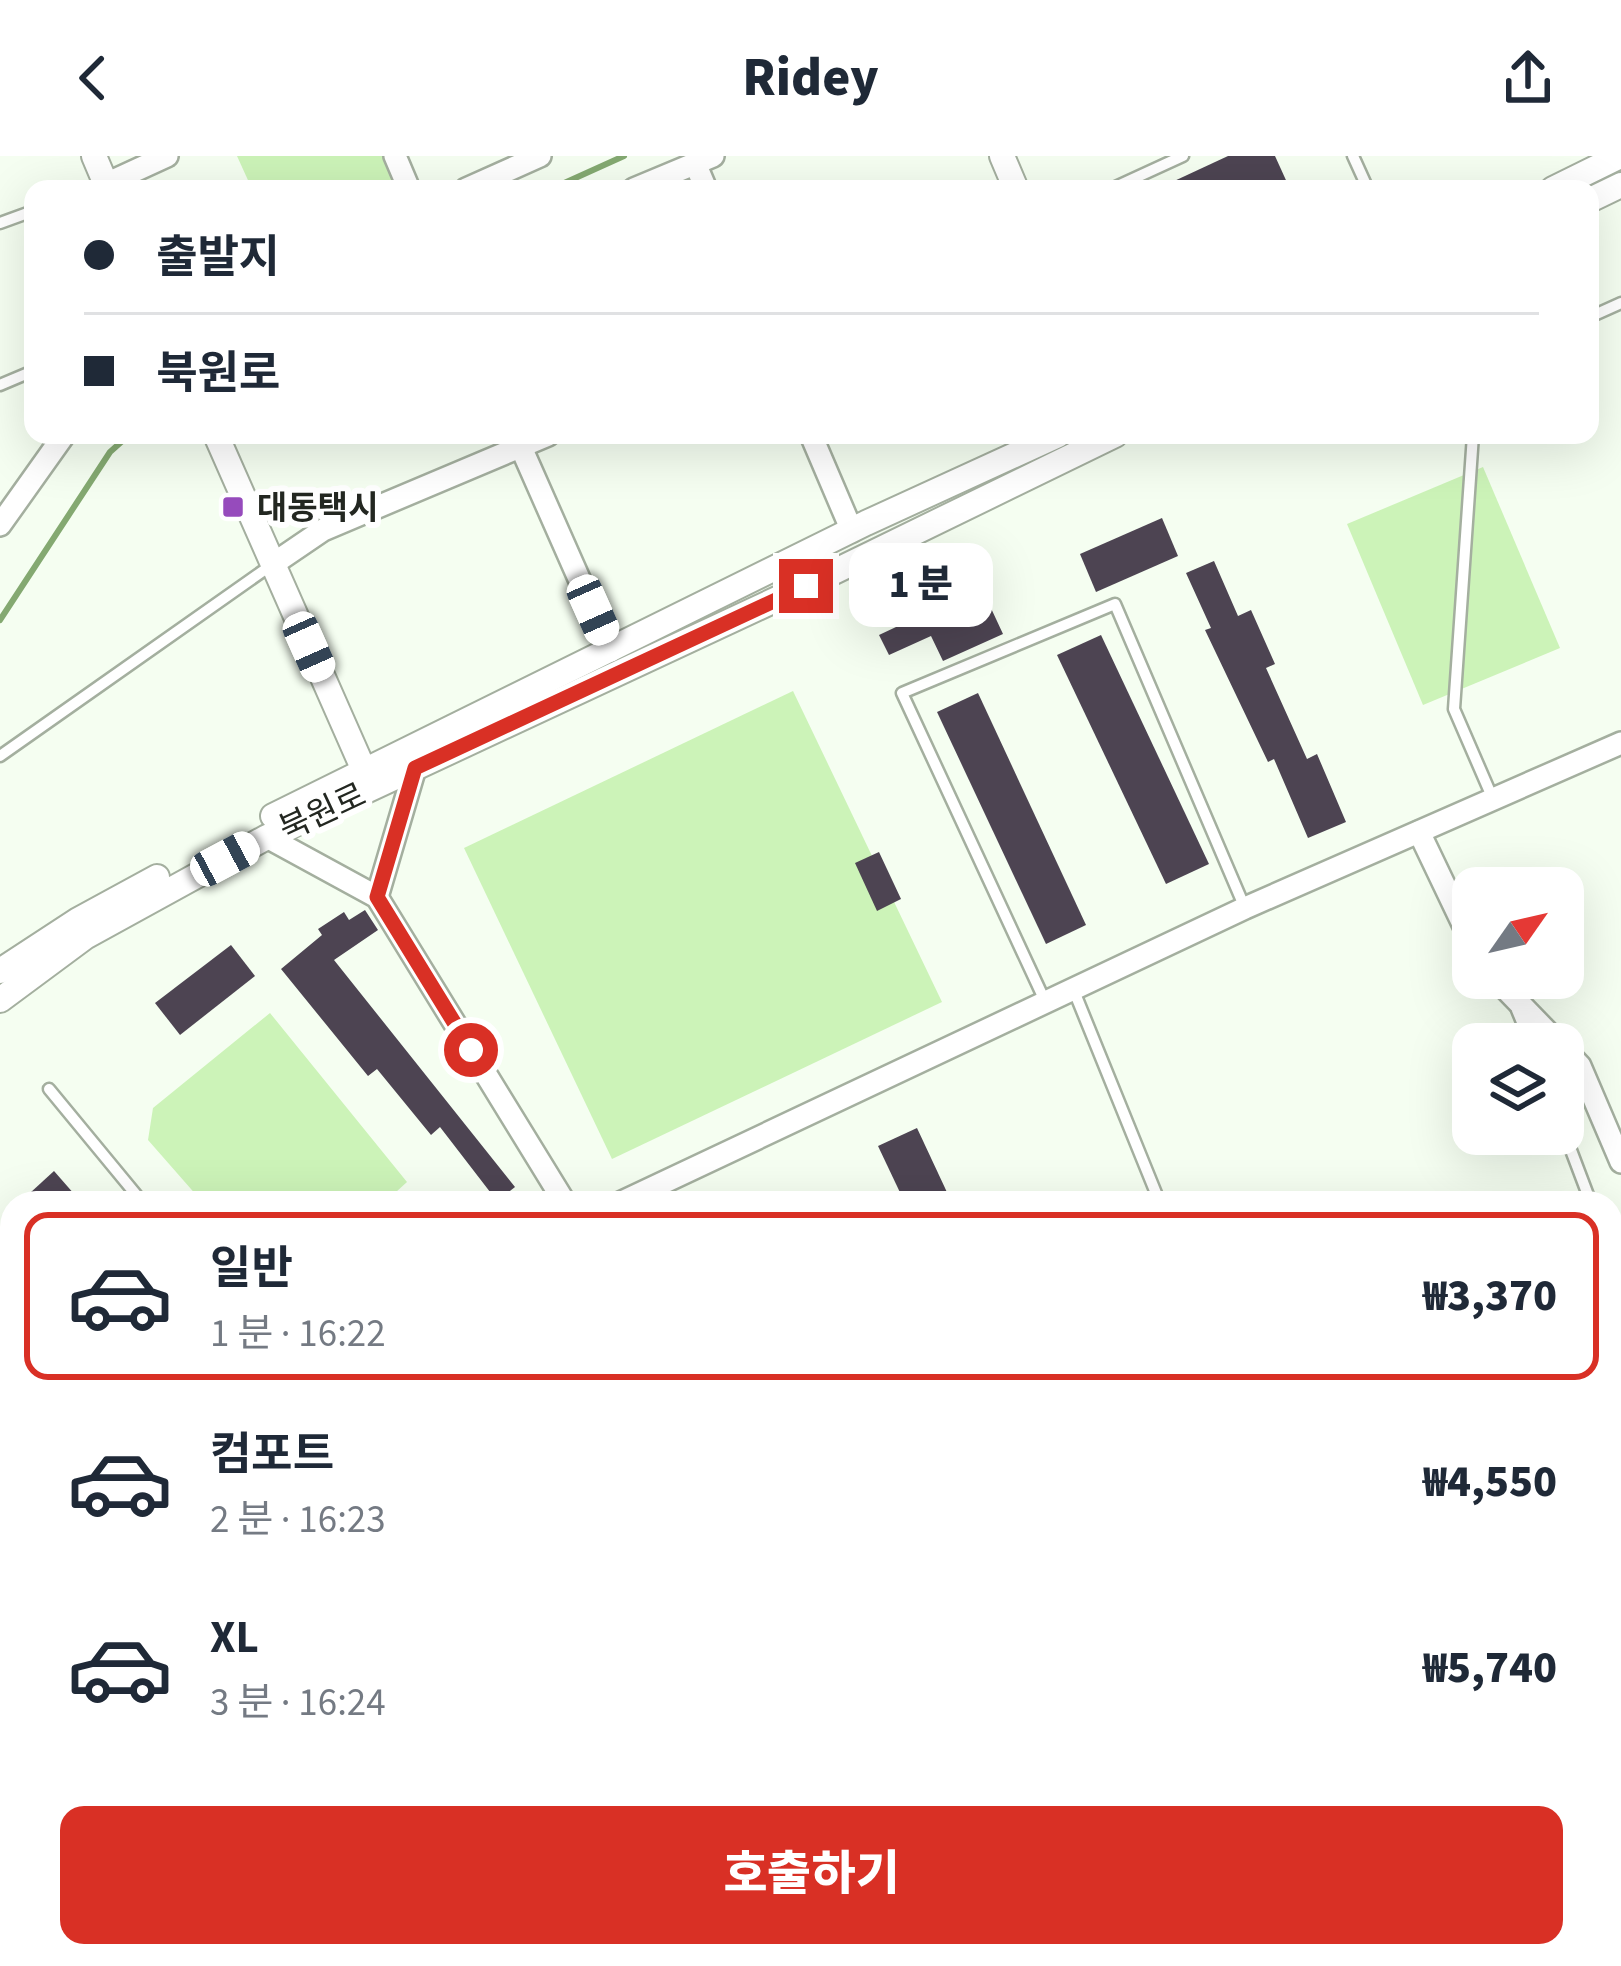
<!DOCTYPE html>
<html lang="ko">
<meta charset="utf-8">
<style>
:root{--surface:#fff;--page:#f6f6f7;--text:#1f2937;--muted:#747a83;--line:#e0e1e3;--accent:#d93025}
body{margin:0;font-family:"Source Sans 3","Noto Sans KR",sans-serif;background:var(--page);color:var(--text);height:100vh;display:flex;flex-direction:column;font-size:45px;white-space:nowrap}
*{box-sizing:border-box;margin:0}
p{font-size:39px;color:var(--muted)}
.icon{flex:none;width:66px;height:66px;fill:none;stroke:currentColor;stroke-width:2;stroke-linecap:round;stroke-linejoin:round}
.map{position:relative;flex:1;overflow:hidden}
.details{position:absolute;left:0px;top:1035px;width:1623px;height:777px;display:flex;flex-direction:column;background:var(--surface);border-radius:36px 36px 0 0;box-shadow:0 12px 48px #0002}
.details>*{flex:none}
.hud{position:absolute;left:24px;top:24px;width:1575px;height:264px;border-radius:24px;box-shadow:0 12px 48px #0002;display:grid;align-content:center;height:264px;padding:0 60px;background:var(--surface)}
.needle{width:78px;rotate:56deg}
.tools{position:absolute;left:1452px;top:711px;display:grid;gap:24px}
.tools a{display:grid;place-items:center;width:132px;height:132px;border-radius:24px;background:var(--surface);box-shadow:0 12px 48px #0002;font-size:60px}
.end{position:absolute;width:54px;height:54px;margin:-27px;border:15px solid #d93025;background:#fff;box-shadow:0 0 0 6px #fff}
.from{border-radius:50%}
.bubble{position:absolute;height:84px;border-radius:24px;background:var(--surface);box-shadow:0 12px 48px #0002;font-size:39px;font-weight:800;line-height:84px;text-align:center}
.car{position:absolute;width:36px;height:72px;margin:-36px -18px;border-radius:15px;box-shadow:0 0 9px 3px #0007;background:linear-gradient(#fff 24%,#345 0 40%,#fff 0 76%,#345 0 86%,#fff 0)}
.hud b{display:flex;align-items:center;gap:42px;height:114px;font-size:45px}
.hud b+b{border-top:3px solid var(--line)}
.hud i{width:30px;height:30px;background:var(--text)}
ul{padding:21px 0 0;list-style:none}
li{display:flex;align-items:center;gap:36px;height:168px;margin:0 24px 18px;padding:0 36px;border:6px solid transparent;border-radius:24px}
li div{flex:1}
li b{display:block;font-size:45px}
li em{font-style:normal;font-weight:800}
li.current{border-color:var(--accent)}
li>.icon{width:108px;height:108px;stroke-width:1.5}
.cta{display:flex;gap:24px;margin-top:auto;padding:24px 60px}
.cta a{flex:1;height:138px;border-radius:24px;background:var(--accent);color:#fff;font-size:48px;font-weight:800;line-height:138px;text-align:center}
header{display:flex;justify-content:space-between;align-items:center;height:156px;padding:0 60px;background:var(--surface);font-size:54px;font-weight:800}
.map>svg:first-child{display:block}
</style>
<header><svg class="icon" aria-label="back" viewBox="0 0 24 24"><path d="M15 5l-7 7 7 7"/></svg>Ridey<svg class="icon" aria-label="share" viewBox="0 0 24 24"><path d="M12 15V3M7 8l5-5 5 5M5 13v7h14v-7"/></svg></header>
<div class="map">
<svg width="1621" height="1810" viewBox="0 0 1621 1810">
<rect width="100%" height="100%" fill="#f5fef1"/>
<g fill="#ccf3b8">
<path d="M237 0H389L404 33H252Z"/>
<path d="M1483 311 1560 492 1423 549 1347 368Z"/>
<path d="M793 535 942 846 612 1003 464 692Z"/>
<path d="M270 857 407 1026 384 1047H191L198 1041 148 984 153 952Z"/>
<path d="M0 1082 12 1096V1240L0 1251Z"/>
</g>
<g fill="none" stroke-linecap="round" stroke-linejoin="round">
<g stroke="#84a971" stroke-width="6">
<path d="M551 33 624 0"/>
<path d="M0 464 110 296 129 279"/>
</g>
</g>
<g fill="#4d4452">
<path d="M1228 0H1275L1290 33H1157Z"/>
<path d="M1162 362 1178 400 1096 436 1080 398Z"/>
<path d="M1214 405 1238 460 1251 454 1275 508 1266 512 1307 603 1317 598 1346 666 1308 682 1274 603 1268 606 1205 474 1211 472 1186 417Z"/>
<path d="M983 435 1003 478 943 505 931 480 889 499 879 479 913 463 915 466Z"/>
<path d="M1101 479 1209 708 1166 728 1057 499Z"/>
<path d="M978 537 1086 769 1046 788 937 556Z"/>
<path d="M879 696 901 743 877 755 855 707Z"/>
<path d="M365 754 378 774 334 804 515 1031 497 1045 440 971 431 979 377 913 368 920 281 813 322 779 318 773 344 756 349 764Z"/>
<path d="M231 789 255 820 180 879 155 847Z"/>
<path d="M917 972 952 1047H905L878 990Z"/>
<path d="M54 1015 82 1047H39L30 1037Z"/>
</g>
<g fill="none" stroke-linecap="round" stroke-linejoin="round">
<g stroke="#a4af9f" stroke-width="15">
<g id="service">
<path d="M1353 0 1368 33"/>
<path d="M1111 33 1183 0"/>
<path d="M0 67 33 55"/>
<path d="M1590 161 1621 147"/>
<path d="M0 229 33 215"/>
<path d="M1473 279 1454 553 1493 643"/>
<path d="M0 600 270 410"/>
<path d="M1074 835 1160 1047"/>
<path d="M1045 845 902 537 1115 448 1245 752"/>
<path d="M1517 854 1531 888"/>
<path d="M49 933 143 1047"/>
<path d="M1563 973 1591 1047"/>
<path d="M1611 1144 1621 1166"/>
<path d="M1611 1196 1621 1191"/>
<path d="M0 1535 12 1534"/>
<path d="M1611 1630 1621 1618"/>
</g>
</g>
<g stroke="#a4af9f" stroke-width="26">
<g id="minor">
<path d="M395 0 409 33"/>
<path d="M695 7 706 33"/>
<path d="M106 28 167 0"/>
<path d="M466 33 540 0"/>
<path d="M634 33 713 0"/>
<path d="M811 279 852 375"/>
<path d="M516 280 611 495"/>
<path d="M0 369 64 279"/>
<path d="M273 408 323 374 548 279"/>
<path d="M1419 676 1473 789"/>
<path d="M267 681 377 741 565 1047"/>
<path d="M377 741 415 612"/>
<path d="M1495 822 1559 888"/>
<path d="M1563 892 1580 910 1621 1006"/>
<path d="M620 1047 1245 752 1621 587"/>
<path d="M0 1597 12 1581"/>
<path d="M1611 1688 1621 1671"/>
<path d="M130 1800 137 1810"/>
<path d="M1092 1800 1100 1810"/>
<path d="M1238 1800 1245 1810"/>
<path d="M17 1810 29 1800"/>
<path d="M291 1810 300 1800"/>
<path d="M1507 1810 1522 1800"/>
</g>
</g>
<g stroke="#a4af9f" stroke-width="28">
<g id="tertiary">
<path d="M94 0 108 33"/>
<path d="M1002 0 1016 33"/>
<path d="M1553 33 1620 0"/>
<path d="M1590 44 1621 29"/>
<path d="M216 279 370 628"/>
<path d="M273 660 866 367 1058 279"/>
<path d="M0 815 78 764 157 721"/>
<path d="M0 844 85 781 267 681 805 430 1115 279"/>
</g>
</g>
<use href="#service" stroke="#fff" stroke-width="10"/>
<use href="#minor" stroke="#fff" stroke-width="21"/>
<use href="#tertiary" stroke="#fff" stroke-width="24"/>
</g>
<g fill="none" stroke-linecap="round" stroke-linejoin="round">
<path stroke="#d93025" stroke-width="15" d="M471 894 377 741 415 612 806 430"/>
</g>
<rect fill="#964bbc" stroke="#fff" stroke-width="4.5" x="221" y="339" width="24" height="24" rx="6"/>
<g text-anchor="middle" stroke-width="12" stroke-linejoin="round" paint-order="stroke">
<g font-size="33" font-weight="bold" fill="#232721" stroke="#fff" text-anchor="start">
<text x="257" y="363">대동택시</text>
</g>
<g font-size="33" fill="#232721" stroke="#fff">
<text transform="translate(322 655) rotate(-25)" y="12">북원로</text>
</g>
</g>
</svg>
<div class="tools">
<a><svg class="needle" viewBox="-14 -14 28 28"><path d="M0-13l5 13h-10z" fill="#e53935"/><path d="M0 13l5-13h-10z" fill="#747a83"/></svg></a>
<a><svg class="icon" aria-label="layers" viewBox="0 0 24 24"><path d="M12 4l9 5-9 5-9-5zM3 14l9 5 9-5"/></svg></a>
</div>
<i class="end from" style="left:471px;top:894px"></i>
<i class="end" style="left:806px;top:430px"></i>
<div class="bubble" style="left:849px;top:387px;width:144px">1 분</div>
<i class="car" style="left:593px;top:454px;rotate:156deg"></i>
<i class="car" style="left:309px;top:491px;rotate:156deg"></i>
<i class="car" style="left:225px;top:703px;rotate:62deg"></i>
<div class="hud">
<b><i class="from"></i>출발지</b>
<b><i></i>북원로</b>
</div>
<section class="details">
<ul>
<li class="current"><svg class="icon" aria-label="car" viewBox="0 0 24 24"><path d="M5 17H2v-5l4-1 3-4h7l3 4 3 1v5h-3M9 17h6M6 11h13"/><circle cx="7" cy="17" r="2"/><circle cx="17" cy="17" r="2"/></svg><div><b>일반</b><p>1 분 · 16:22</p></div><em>₩3,370</em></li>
<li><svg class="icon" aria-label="car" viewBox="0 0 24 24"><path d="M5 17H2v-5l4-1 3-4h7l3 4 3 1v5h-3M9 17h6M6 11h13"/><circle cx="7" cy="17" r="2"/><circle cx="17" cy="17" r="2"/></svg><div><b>컴포트</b><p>2 분 · 16:23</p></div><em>₩4,550</em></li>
<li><svg class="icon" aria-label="car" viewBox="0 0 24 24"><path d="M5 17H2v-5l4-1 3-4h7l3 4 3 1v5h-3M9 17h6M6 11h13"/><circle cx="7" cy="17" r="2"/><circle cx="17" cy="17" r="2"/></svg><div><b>XL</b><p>3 분 · 16:24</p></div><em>₩5,740</em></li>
</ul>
<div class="cta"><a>호출하기</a></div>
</section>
</div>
